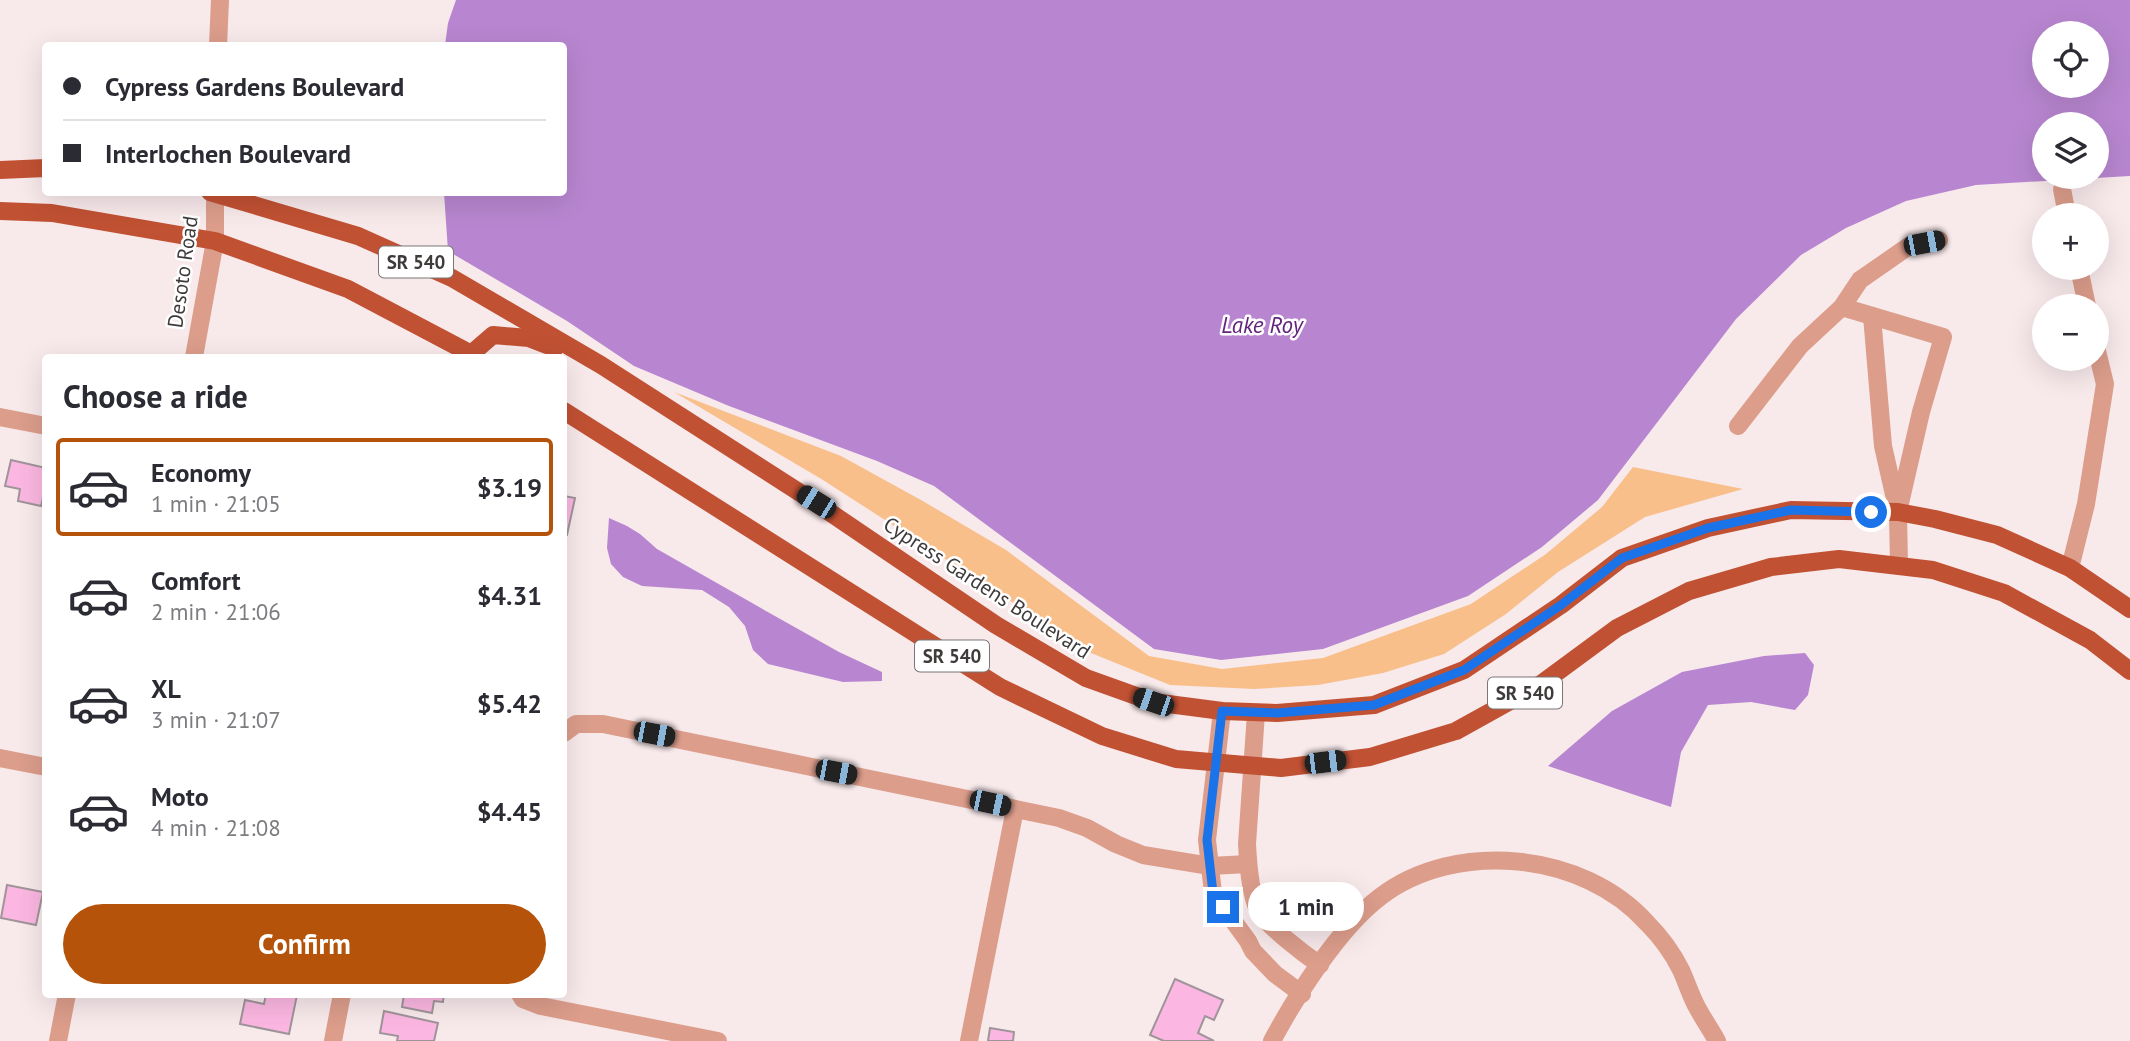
<!DOCTYPE html>
<meta charset="utf-8">
<style>
:root{--surface:#fff;--page:#f2f2f3;--text:#2b2b33;--muted:#7c7c81;--line:#e1e1e2;--accent:#b45309}
body{margin:0;font-family:"PT Sans",sans-serif;background:var(--page);color:var(--text);height:100vh;display:flex;flex-direction:column;font-size:26px;white-space:nowrap}
*{box-sizing:border-box;margin:0}
p{font-size:23px;color:var(--muted)}
.icon{flex:none;width:38px;height:38px;fill:none;stroke:currentColor;stroke-width:2;stroke-linecap:round;stroke-linejoin:round}
.map{position:relative;flex:1;overflow:hidden}
.side{position:absolute;left:42px;top:354px;width:525px;height:644px;display:flex;flex-direction:column;background:var(--surface);border-radius:7px;box-shadow:0 7px 28px #0002}
.side>*{flex:none}
.hud{position:absolute;left:42px;top:42px;width:525px;height:154px;border-radius:7px;box-shadow:0 7px 28px #0002;display:grid;align-content:center;height:154px;padding:0 21px;background:var(--surface)}
.buttons{position:absolute;left:2032px;top:21px;display:grid;gap:14px}
.buttons a{display:grid;place-items:center;width:77px;height:77px;border-radius:50%;background:var(--surface);box-shadow:0 7px 28px #0002;font-size:35px}
.end{position:absolute;width:32px;height:32px;margin:-16px;border:9px solid #1a73e8;background:#fff;box-shadow:0 0 0 4px #fff}
.from{border-radius:50%}
.bubble{position:absolute;height:49px;border-radius:24px;background:var(--surface);box-shadow:0 7px 28px #0002;font-size:23px;font-weight:600;line-height:49px;text-align:center}
.car{position:absolute;width:21px;height:42px;margin:-21px -10px;border-radius:9px;box-shadow:0 0 5px 2px #0007;background:linear-gradient(#222 24%,#8ab4d8 0 40%,#222 0 76%,#8ab4d8 0 86%,#222 0)}
.hud b{display:flex;align-items:center;gap:24px;height:66px;font-size:26px}
.hud b+b{border-top:2px solid var(--line)}
.hud i{width:18px;height:18px;background:var(--text)}
ul{padding:0;list-style:none}
li{display:flex;align-items:center;gap:21px;height:98px;margin:0 14px 10px;padding:0 7px;border:4px solid transparent;border-radius:7px}
li div{flex:1}
li b{display:block;font-size:26px}
li em{font-style:normal;font-weight:600}
li.selected{border-color:var(--accent)}
li>.icon{width:63px;height:63px;stroke-width:1.5}
h2{padding:0 21px;font-size:32px;line-height:84px}
.cta{display:flex;gap:14px;margin-top:auto;padding:14px 21px}
.cta a{flex:1;height:80px;border-radius:42px;background:var(--accent);color:#fff;font-size:28px;font-weight:600;line-height:80px;text-align:center}
.map>svg:first-child{display:block}
</style>
<div class="map">
<svg width="2130" height="1041" viewBox="0 0 2130 1041">
<rect width="100%" height="100%" fill="#f8e9eb"/>
<path fill="#f8bf8b" d="M674 392 841 456 921 500 1006 550 1149 656 1222 669 1323 658 1471 604 1546 554 1602 507 1633 467 1743 489 1645 517 1558 572 1506 614 1444 654 1383 673 1318 685 1254 689 1170 685 1091 653 823 480Z"/>
<g fill="#b886d0" fill-rule="evenodd">
<path d="M456 0H2130V176L1976 185 1906 201 1846 228 1801 255 1736 319 1598 500 1542 547 1468 596 1323 649 1221 660 1154 649 934 486 877 461 729 406 634 366 567 321 448 251 444 193 564 192V46L445 45 448 23ZM2044 33H2096V86H2044ZM2044 124H2096V177H2044Z"/>
<path d="M609 518 627 526 640 534 657 549 766 611 839 652 882 672V681L843 682 768 664 753 650 745 626 729 607 702 590 642 586 623 577 611 564 607 548Z"/>
<path d="M1805 653 1814 665 1808 695 1795 710 1751 702 1708 705 1681 752 1671 807 1548 766 1612 711 1682 672 1764 656Z"/>
</g>
<g fill="#fbb7e1" stroke="#9f949a" stroke-width="2">
<path d="M11 460 46 468V485L41 506 18 501 20 489 5 486Z"/>
<path d="M564 496 575 498 567 535 564 534Z"/>
<path d="M7 885 43 892 36 925 1 918Z"/>
<path d="M1175 979 1223 1000 1214 1020 1205 1016 1198 1033 1214 1041H1164L1150 1035Z"/>
<path d="M266 994 297 995 289 1034 240 1024 245 1000 264 1004Z"/>
<path d="M404 994H444L443 1002 434 1001 432 1013 402 1007Z"/>
<path d="M384 1011 438 1023 434 1041H397L398 1036 380 1033Z"/>
<path d="M990 1028 1014 1032 1013 1041H988Z"/>
</g>
<g fill="none" stroke-linecap="round" stroke-linejoin="round">
<g stroke="#dc9d8b" stroke-width="18">
<path d="M218 46 220 0"/>
<path d="M2062 189 2067 215"/>
<path d="M2079 268 2087 306"/>
<path d="M1842 307 1943 337 1921 412 1898 512"/>
<path d="M1872 316 1883 446 1898 512 1899 566"/>
<path d="M194 357 215 241V192"/>
<path d="M0 417 46 426"/>
<path d="M1738 426 1800 346 1842 307 1860 280 1909 246 1939 240"/>
<path d="M2070 568 2086 504 2105 384 2096 347"/>
<path d="M1222 711 1207 840 1213 893 1248 941 1253 951 1275 974 1302 994"/>
<path d="M1256 713 1247 844C1248 863 1250 893 1258 910 1267 926 1304 954 1320 965"/>
<path d="M564 733 576 724H603L1059 818 1087 828 1116 844 1143 855 1210 866 1248 864"/>
<path d="M0 758 46 767"/>
<path d="M520 994 523 999 541 1006 718 1041"/>
<path d="M58 1041 67 994"/>
<path d="M333 1041 342 994"/>
<path d="M969 1041 1015 809"/>
<path d="M1272 1041C1296 996 1339 928 1380 897 1456 839 1584 852 1647 923 1660 936 1673 954 1681 970 1687 983 1691 997 1698 1009 1704 1020 1711 1030 1717 1041"/>
</g>
<g stroke="#c15133" stroke-width="18">
<path d="M0 170 46 168"/>
<path d="M210 192 358 236 452 278 601 365 816 503 996 625 1086 678 1153 702 1222 711 1277 713 1374 705 1464 670 1561 605 1622 558 1708 528 1791 510 1898 512 1935 519 1997 535 2070 568 2130 609"/>
<path d="M0 211 52 213 215 241 348 289 477 357"/>
<path d="M471 354 493 335 529 338 555 348"/>
<path d="M564 411 1000 687 1102 736 1176 759 1281 768 1370 757 1456 731 1541 684 1617 628 1689 591 1771 567 1839 559 1933 570 2004 593 2090 640 2130 671"/>
</g>
</g>
<g fill="none" stroke-linecap="round" stroke-linejoin="round">
<path stroke="#1a73e8" stroke-width="9" d="M1223 907 1213 893 1207 840 1222 711 1277 713 1374 705 1464 670 1561 605 1622 558 1708 528 1791 510 1871 512"/>
</g>
<g text-anchor="middle" stroke-width="5" stroke-linejoin="round" paint-order="stroke">
<g fill="#fff" stroke="#797676" stroke-width="2">
<rect x="379" y="246.5" width="74" height="31" rx="5"/>
<rect x="915" y="640.5" width="74" height="31" rx="5"/>
<rect x="1488" y="677.5" width="74" height="31" rx="5"/>
</g>
<g font-size="19" font-weight="bold" fill="#403b3b">
<text x="416" y="269">SR 540</text>
<text x="952" y="663">SR 540</text>
<text x="1525" y="700">SR 540</text>
</g>
<g font-size="21" fill="#403b3b" stroke="#fff">
<text transform="translate(183 272) rotate(-82)" y="7">Desoto Road</text>
<text transform="translate(987 588) rotate(33)" y="7">Cypress Gardens Boulevard</text>
</g>
<g font-size="23" font-style="italic" fill="#63247c" stroke="#fff">
<text x="1262" y="333">Lake Roy</text>
</g>
</g>
</svg>
<div class="buttons">
<a><svg class="icon" aria-label="locate" viewBox="0 0 24 24"><circle cx="12" cy="12" r="6"/><path d="M12 2v4M12 18v4M2 12h4M18 12h4"/></svg></a>
<a><svg class="icon" aria-label="layers" viewBox="0 0 24 24"><path d="M12 4l9 5-9 5-9-5zM3 14l9 5 9-5"/></svg></a>
<a>+</a>
<a>−</a>
</div>
<i class="end from" style="left:1871px;top:512px"></i>
<i class="end" style="left:1223px;top:907px"></i>
<div class="bubble" style="left:1248px;top:882px;width:116px">1 min</div>
<i class="car" style="left:1924px;top:243px;rotate:79deg"></i>
<i class="car" style="left:816px;top:502px;rotate:302deg"></i>
<i class="car" style="left:1153px;top:702px;rotate:289deg"></i>
<i class="car" style="left:654px;top:734px;rotate:101deg"></i>
<i class="car" style="left:1325px;top:762px;rotate:83deg"></i>
<i class="car" style="left:836px;top:772px;rotate:101deg"></i>
<i class="car" style="left:990px;top:803px;rotate:102deg"></i>
<div class="hud">
<b><i class="from"></i>Cypress Gardens Boulevard</b>
<b><i></i>Interlochen Boulevard</b>
</div>
<section class="side">
<h2>Choose a ride</h2>
<ul>
<li class="selected"><svg class="icon" aria-label="car" viewBox="0 0 24 24"><path d="M5 17H2v-5l4-1 3-4h7l3 4 3 1v5h-3M9 17h6M6 11h13"/><circle cx="7" cy="17" r="2"/><circle cx="17" cy="17" r="2"/></svg><div><b>Economy</b><p>1 min · 21:05</p></div><em>$3.19</em></li>
<li><svg class="icon" aria-label="car" viewBox="0 0 24 24"><path d="M5 17H2v-5l4-1 3-4h7l3 4 3 1v5h-3M9 17h6M6 11h13"/><circle cx="7" cy="17" r="2"/><circle cx="17" cy="17" r="2"/></svg><div><b>Comfort</b><p>2 min · 21:06</p></div><em>$4.31</em></li>
<li><svg class="icon" aria-label="car" viewBox="0 0 24 24"><path d="M5 17H2v-5l4-1 3-4h7l3 4 3 1v5h-3M9 17h6M6 11h13"/><circle cx="7" cy="17" r="2"/><circle cx="17" cy="17" r="2"/></svg><div><b>XL</b><p>3 min · 21:07</p></div><em>$5.42</em></li>
<li><svg class="icon" aria-label="car" viewBox="0 0 24 24"><path d="M5 17H2v-5l4-1 3-4h7l3 4 3 1v5h-3M9 17h6M6 11h13"/><circle cx="7" cy="17" r="2"/><circle cx="17" cy="17" r="2"/></svg><div><b>Moto</b><p>4 min · 21:08</p></div><em>$4.45</em></li>
</ul>
<div class="cta"><a>Confirm</a></div>
</section>
</div>
